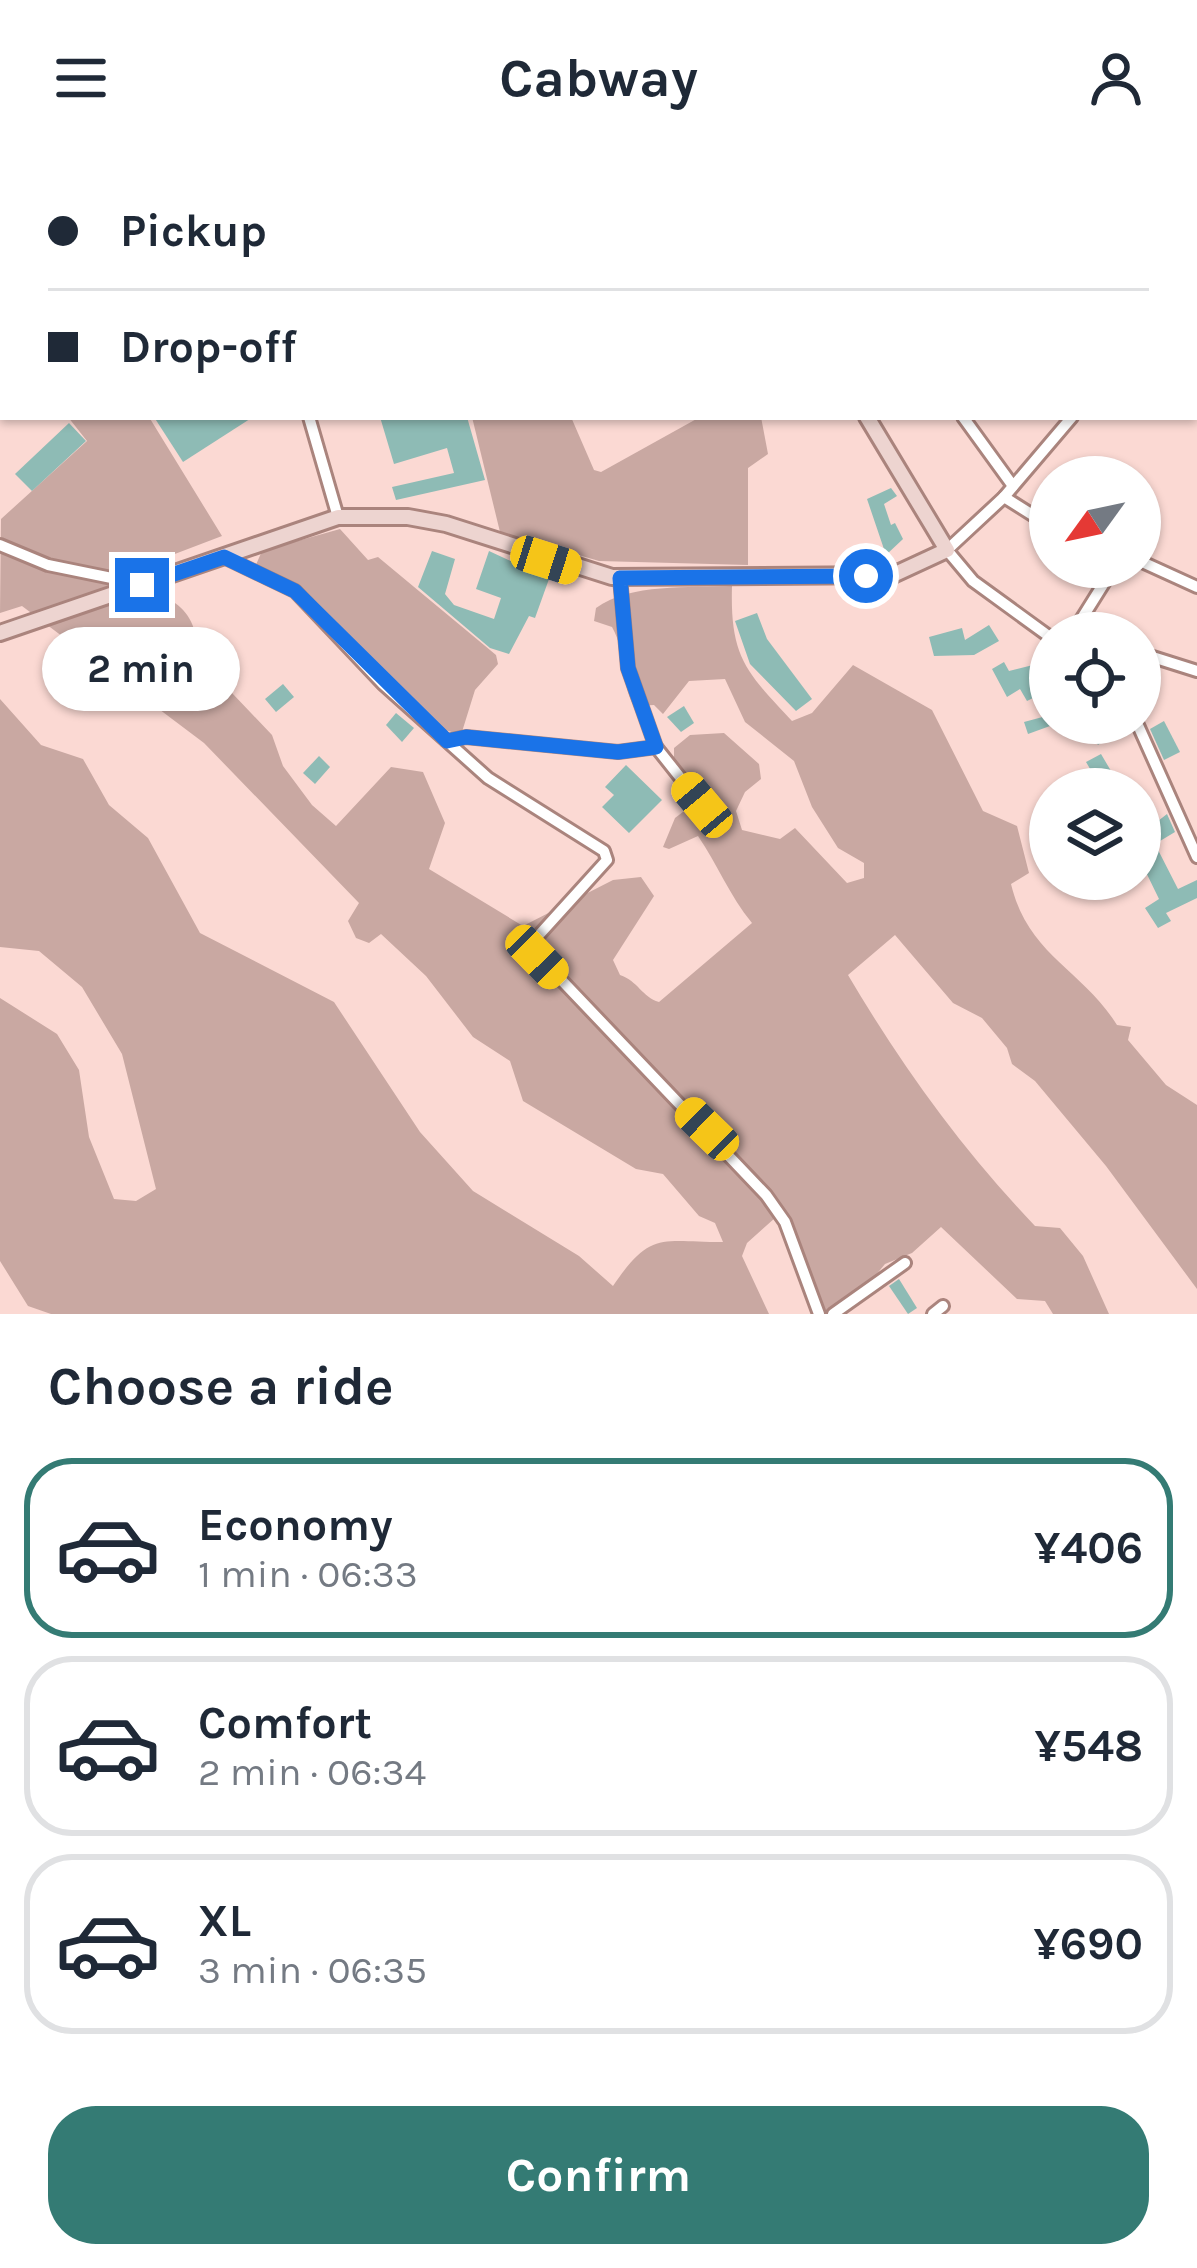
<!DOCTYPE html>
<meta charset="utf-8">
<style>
:root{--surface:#fff;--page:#f6f6f7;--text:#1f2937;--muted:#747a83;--line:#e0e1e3;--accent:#347b74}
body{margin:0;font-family:Karla,sans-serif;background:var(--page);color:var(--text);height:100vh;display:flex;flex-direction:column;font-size:45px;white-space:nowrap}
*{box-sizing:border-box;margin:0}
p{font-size:39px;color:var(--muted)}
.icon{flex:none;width:66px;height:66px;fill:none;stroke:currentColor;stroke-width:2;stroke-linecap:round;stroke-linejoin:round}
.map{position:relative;height:1158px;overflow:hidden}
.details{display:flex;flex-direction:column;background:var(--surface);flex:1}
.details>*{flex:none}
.top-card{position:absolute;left:0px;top:0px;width:1197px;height:264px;box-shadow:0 3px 9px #0004;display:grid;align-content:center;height:264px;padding:0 48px;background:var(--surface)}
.needle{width:78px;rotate:237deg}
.fabs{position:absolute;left:1029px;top:300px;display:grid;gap:24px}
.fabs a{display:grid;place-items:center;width:132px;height:132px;border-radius:50%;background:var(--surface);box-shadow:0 3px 9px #0004;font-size:60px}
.end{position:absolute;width:54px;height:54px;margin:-27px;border:15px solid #1a73e8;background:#fff;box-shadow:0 0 0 6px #fff}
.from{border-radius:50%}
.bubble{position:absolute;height:84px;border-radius:42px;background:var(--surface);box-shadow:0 3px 9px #0004;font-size:39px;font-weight:700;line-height:84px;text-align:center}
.car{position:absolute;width:36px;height:72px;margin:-36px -18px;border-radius:15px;box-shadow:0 0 9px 3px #0007;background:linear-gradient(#f5c518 24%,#345 0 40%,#f5c518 0 76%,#345 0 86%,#f5c518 0)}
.top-card b{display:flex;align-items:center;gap:42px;height:114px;font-size:45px}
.top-card b+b{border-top:3px solid var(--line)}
.top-card i{width:30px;height:30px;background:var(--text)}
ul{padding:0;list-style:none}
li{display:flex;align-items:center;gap:36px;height:180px;margin:0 24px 18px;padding:0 24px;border:6px solid var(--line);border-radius:48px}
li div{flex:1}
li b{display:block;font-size:45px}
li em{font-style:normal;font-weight:700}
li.selected{border-color:var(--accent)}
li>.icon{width:108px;height:108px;stroke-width:1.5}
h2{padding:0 48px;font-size:54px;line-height:144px}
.primary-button{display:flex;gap:24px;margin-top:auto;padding:24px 48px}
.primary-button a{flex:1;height:138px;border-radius:48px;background:var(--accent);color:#fff;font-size:48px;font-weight:700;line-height:138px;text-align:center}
header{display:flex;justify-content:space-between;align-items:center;height:156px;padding:0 48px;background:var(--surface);font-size:54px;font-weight:700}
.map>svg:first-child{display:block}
</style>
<header><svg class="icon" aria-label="menu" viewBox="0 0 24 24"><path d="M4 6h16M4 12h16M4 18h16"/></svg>Cabway<svg class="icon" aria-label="person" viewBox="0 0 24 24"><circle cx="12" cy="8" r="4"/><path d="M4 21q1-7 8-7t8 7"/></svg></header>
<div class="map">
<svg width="1197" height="1158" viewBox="0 0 1197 1158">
<rect width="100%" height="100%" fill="#fbd9d3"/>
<g fill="#c9a8a2">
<path d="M590 0H802L804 3H591Z"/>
<path d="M68 261H149L222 380 125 417 130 440 157 460 175 447C197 462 200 490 196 514L209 525 213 517 272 579 283 610 312 649 336 670 391 611 423 616 445 667 429 713 523 770 613 724 641 721 654 740 613 804 620 819C638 825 642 841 659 846L752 767C729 739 718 709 698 680L669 693 663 691 675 662 696 646 674 610V592L690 579 724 577 759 608 761 623 745 636 736 655 742 674 780 683 795 672 847 727 864 722V707L838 692 812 651 794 605 745 566 725 523 689 525 663 558 654 549 634 550C620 526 627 497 612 471L594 465 596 452C630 427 690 432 732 430 730 500 745 515 792 565L812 557 853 509 932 554 983 655 1017 670 1029 717 1011 728C1028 799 1082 813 1117 869L1131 871 1128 884 1166 929 1197 949V1133L1106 1010 1035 925 1012 908 1007 892 982 862 953 847 895 779 848 819C903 912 961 992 1035 1070L1060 1072 1083 1100 1109 1158H1053L1045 1145 1017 1143 941 1071 912 1097 885 1108 856 1143 828 1155 820 1150 784 1054 747 1087 742 1100 769 1158H51L28 1150 0 1105V842L57 878 79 914 89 981 114 1043 136 1045 156 1033 122 898 82 831 39 795 0 791V543L41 589 83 603 109 649 148 682 200 777 334 846 420 976 473 1035 579 1100 613 1130C651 1074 661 1086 723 1086L715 1067 699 1060 663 1018 636 1013 523 945 510 905 473 881 426 820 381 778 369 787 356 782 348 765 359 747 204 587 22 450 0 457 1 363 87 285Z"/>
<path d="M472 261H571L594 314 601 316 700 261H761L768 298 748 312V409L599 405 500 376Z"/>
<path d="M340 373 368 404 378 401 496 499 498 508 475 534 461 579 442 573 327 458 295 430 255 411 262 395Z"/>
</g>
<g fill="#8ebbb5">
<path d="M154 261H253L183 306Z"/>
<path d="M380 261H467L485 324 396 344 392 331 454 317 447 292 394 308Z"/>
<path d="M69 267 86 285 32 335 15 318Z"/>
<path d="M891 332 897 340 884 348 891 369 895 367 903 383 886 399 867 343Z"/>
<path d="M432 395 455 403 445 438 454 449 494 463 501 442 476 433 489 395 549 423 535 462 529 460 509 498 490 492 418 431Z"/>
<path d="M757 457 767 483 812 543 796 555 750 508 735 465Z"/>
<path d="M989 469 999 485 974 499 934 500 929 481 962 472 965 484Z"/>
<path d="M1004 506 1009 515 1037 508 1044 520 1036 531 1041 538 1027 545 1020 533 1007 541 992 513Z"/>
<path d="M283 528 294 541 276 556 265 543Z"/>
<path d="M684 550 694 567 681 576 667 561Z"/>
<path d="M396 557 414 572 402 586 386 569Z"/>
<path d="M1050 559V570L1028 578 1024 566Z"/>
<path d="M1164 565 1180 596 1164 604 1150 573Z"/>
<path d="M1084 567H1123L1098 589Z"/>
<path d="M1101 598 1114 620 1107 624 1113 633H1102L1086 606Z"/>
<path d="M319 600 330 611 315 628 303 617Z"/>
<path d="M626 609 662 644 629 677 602 651 614 639 605 631Z"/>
<path d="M1167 658 1175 676 1155 688 1178 733 1197 724V742L1166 757 1171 765 1158 772 1145 752 1159 743 1141 706 1146 704 1140 679Z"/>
<path d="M899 1123 917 1152 908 1158 889 1130Z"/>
</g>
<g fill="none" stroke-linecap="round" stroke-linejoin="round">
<g stroke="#aa847d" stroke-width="16">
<g id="street">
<path d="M120 0 122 3"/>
<path d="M1041 0 1044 3"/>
<path d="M1138 0 1143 3"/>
<path d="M1194 38 1197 40"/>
<path d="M1194 177 1197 176"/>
<path d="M1194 216 1197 220"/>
<path d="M309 261 338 361"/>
<path d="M963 261 1013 330"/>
<path d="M1004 341 1050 370"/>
<path d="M0 389 48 409 141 428"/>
<path d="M224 401 295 435 383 528 488 622 604 695 607 704 529 790 766 1039 785 1066 819 1158"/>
<path d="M1140 405 1197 431"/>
<path d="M1081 477 1079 467 1114 411"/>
<path d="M1050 481 973 425 947 394 1004 341 1072 261"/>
<path d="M1140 497 1197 515"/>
<path d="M1137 567 1197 701"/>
<path d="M447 585 466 581 618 596 656 591 628 512 620 422"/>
<path d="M656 591 702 649"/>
<path d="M833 1158 905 1107"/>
<path d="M933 1158 943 1150"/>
</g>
</g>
<g stroke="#aa847d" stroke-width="20">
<g id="secondary">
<path d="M705 0 707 3"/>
<path d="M0 477 338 361H408L446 368 612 421 893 419 947 394 867 261"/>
</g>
</g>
<path stroke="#9b837e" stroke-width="3" stroke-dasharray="9 6" stroke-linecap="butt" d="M413 3 415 0"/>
<use href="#street" stroke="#fff" stroke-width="10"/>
<use href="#secondary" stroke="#edd4d0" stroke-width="14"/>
</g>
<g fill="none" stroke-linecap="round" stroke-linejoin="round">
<path stroke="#1a73e8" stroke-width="15" d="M142 429 224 401 295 435 447 585 466 581 618 596 656 591 628 512 620 422 866 420"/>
</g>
</svg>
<div class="fabs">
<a><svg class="needle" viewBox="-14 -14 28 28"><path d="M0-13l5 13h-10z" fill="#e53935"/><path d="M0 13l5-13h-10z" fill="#747a83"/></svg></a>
<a><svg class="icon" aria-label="locate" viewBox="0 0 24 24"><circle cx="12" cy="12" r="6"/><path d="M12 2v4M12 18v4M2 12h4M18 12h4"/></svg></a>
<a><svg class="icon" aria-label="layers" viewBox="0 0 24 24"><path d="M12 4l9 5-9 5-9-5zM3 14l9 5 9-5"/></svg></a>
</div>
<i class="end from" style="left:866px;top:420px"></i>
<i class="end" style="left:142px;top:429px"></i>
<div class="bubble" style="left:42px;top:471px;width:198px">2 min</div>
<i class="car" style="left:546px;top:404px;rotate:108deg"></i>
<i class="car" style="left:702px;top:649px;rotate:320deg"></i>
<i class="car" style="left:537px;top:801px;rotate:136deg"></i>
<i class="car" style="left:707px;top:973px;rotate:314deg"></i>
<div class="top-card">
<b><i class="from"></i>Pickup</b>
<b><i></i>Drop-off</b>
</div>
</div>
<section class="details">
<h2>Choose a ride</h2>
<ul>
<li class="selected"><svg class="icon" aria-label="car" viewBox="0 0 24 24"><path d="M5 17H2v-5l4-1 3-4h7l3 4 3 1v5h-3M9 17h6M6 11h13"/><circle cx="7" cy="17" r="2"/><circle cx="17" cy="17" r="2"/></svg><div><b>Economy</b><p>1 min · 06:33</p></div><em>¥406</em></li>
<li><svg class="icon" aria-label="car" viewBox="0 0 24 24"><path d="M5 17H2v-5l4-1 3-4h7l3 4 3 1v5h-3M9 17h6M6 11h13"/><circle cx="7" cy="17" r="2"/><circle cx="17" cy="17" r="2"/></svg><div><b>Comfort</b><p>2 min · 06:34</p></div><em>¥548</em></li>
<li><svg class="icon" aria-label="car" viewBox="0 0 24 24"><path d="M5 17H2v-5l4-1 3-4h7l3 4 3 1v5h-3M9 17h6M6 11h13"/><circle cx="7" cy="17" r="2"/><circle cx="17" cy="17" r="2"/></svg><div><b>XL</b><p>3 min · 06:35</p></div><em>¥690</em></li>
</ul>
<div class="primary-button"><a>Confirm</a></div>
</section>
